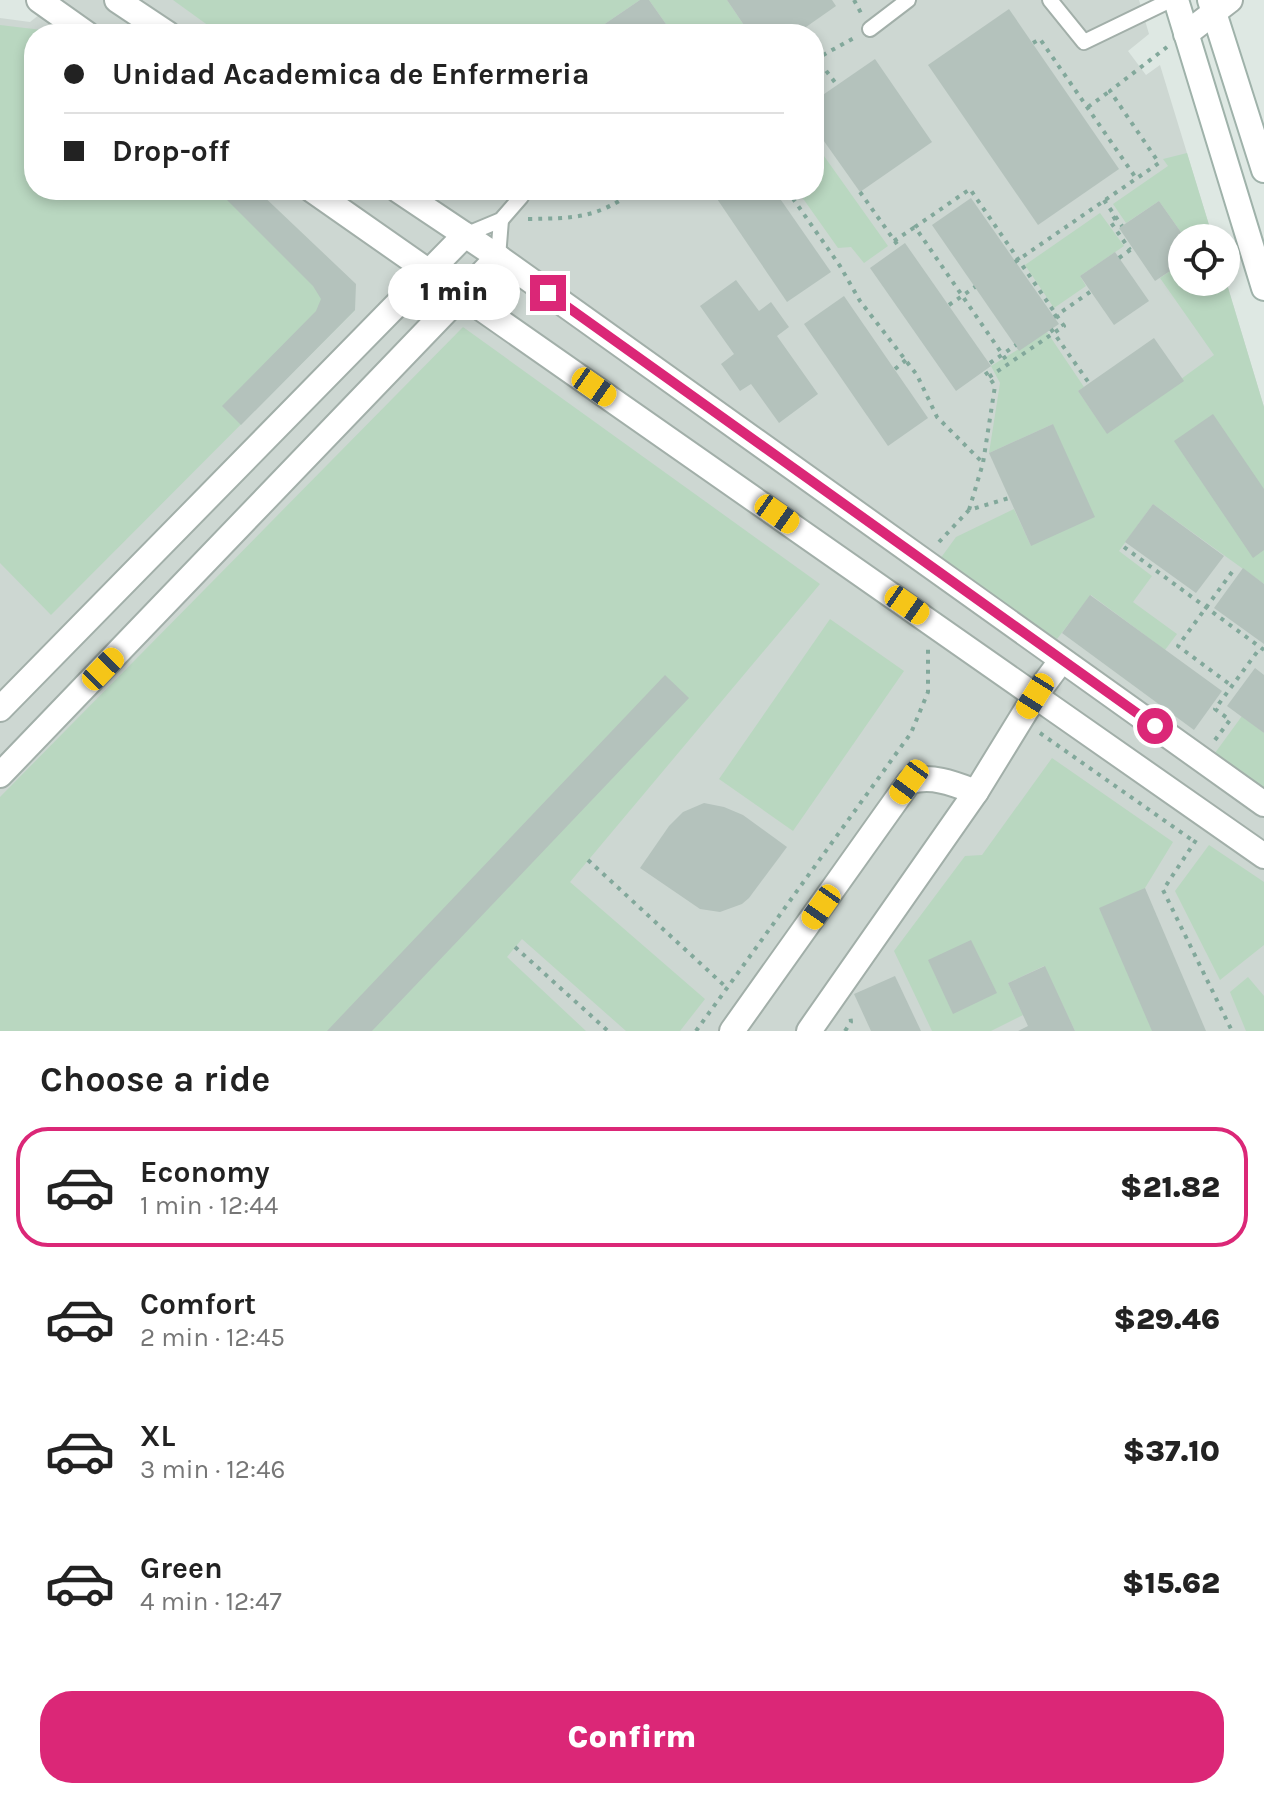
<!DOCTYPE html>
<meta charset="utf-8">
<style>
:root{--surface:#fff;--page:#f6f6f6;--text:#222;--muted:#767676;--line:#e0e0e0;--accent:#db2777}
body{margin:0;font-family:Karla,sans-serif;background:var(--page);color:var(--text);height:100vh;display:flex;flex-direction:column;font-size:30px;white-space:nowrap}
*{box-sizing:border-box;margin:0}
p{font-size:26px;color:var(--muted)}
.icon{flex:none;width:44px;height:44px;fill:none;stroke:currentColor;stroke-width:2;stroke-linecap:round;stroke-linejoin:round}
.map{position:relative;height:1031px;overflow:hidden}
.details{display:flex;flex-direction:column;background:var(--surface);flex:1}
.details>*{flex:none}
.banner{position:absolute;left:24px;top:24px;width:800px;height:176px;border-radius:32px;box-shadow:0 4px 12px #0003;display:grid;align-content:center;height:176px;padding:0 40px;background:var(--surface)}
.fabs{position:absolute;left:1168px;top:224px;display:grid;gap:16px}
.fabs a{display:grid;place-items:center;width:72px;height:72px;border-radius:50%;background:var(--surface);box-shadow:0 4px 12px #0003;font-size:40px}
.end{position:absolute;width:36px;height:36px;margin:-18px;border:10px solid #db2777;background:#fff;box-shadow:0 0 0 4px #fff}
.from{border-radius:50%}
.bubble{position:absolute;height:56px;border-radius:28px;background:var(--surface);box-shadow:0 4px 12px #0003;font-size:26px;font-weight:800;line-height:56px;text-align:center}
.car{position:absolute;width:24px;height:48px;margin:-24px -12px;border-radius:10px;box-shadow:0 0 6px 2px #0007;background:linear-gradient(#f5c518 24%,#345 0 40%,#f5c518 0 76%,#345 0 86%,#f5c518 0)}
.banner b{display:flex;align-items:center;gap:28px;height:76px;font-size:30px}
.banner b+b{border-top:2px solid var(--line)}
.banner i{width:20px;height:20px;background:var(--text)}
ul{padding:0;list-style:none}
li{display:flex;align-items:center;gap:24px;height:120px;margin:0 16px 12px;padding:0 24px;border:4px solid transparent;border-radius:32px}
li div{flex:1}
li b{display:block;font-size:30px}
li em{font-style:normal;font-weight:800}
li.current{border-color:var(--accent)}
li>.icon{width:72px;height:72px;stroke-width:1.5}
h2{padding:0 40px;font-size:36px;line-height:96px}
.cta{display:flex;gap:16px;margin-top:auto;padding:16px 40px}
.cta a{flex:1;height:92px;border-radius:32px;background:var(--accent);color:#fff;font-size:32px;font-weight:800;line-height:92px;text-align:center}
.map>svg:first-child{display:block}
</style>
<div class="map">
<svg width="1264" height="1031" viewBox="0 0 1264 1031">
<rect width="100%" height="100%" fill="#dee8e3"/>
<path fill="#cdd7d2" fill-rule="evenodd" d="M58 0H1139L1149 34 1128 51 1146 75 1160 65 1213 238H1182V282L1226 281 1264 407V1031H0V18L30 22ZM34 34H814V190H34Z"/>
<g fill="#b9d7c0">
<path d="M173 0H640L590 34H220Z"/>
<path d="M649 0H727L750 34H673Z"/>
<path d="M0 25 42 30 47 34H34V190H257L355 310 51 615 0 563Z"/>
<path d="M814 142 888 246 864 263 851 247 838 248 797 190H814Z"/>
<path d="M1187 153 1213 238H1185L1159 201 1126 223 1113 204 1168 166 1163 159Z"/>
<path d="M1100 213 1124 246 1080 276 1086 286 1054 308 1025 265Z"/>
<path d="M1182 263V282L1226 281 1264 407V584L1153 504 1119 551 1152 576 1133 602 1177 634 1165 650 1091 595 1057 639 940 559 956 537 1014 509 1031 546 1053 424 989 453 1000 383 991 366 1047 332 1084 387 1078 391 1107 433 1214 355 1160 278Z"/>
<path d="M463 327 820 584 570 882 705 999 680 1031H626L522 939 507 957 586 1031H0V797Z"/>
<path d="M830 619 904 671 793 831 719 779Z"/>
<path d="M1242 716 1264 733V788L1215 753Z"/>
<path d="M1052 758 1173 842 1145 888 1152 1031H1075L1044 966 1008 983 1023 1015 991 1031H932L894 951 965 856 982 855Z"/>
<path d="M1209 845 1264 882V945L1220 980 1175 891Z"/>
<path d="M1248 977 1264 996V1031H1246L1230 992Z"/>
</g>
<g fill="#b4c2bc">
<path d="M640 0H649L673 34H590Z"/>
<path d="M727 0H832L836 6 796 34H750Z"/>
<path d="M1009 9 1119 169 1038 225 928 65Z"/>
<path d="M875 59 932 142 860 192 814 127V101Z"/>
<path d="M217 190H257L356 284 355 310 241 425 222 406 316 311 321 299 313 286Z"/>
<path d="M711 190H774L831 272 787 302Z"/>
<path d="M971 198 1059 324 1019 351 932 225Z"/>
<path d="M1159 201 1185 238H1182V263L1155 281 1119 228Z"/>
<path d="M905 243 991 366 956 391 870 268Z"/>
<path d="M1115 252 1149 301 1114 325 1080 276Z"/>
<path d="M736 280 759 311 771 302 789 327 777 336 818 394 779 423 751 384 740 391 721 364 734 354 700 306Z"/>
<path d="M844 296 928 418 888 446 804 324Z"/>
<path d="M1154 338 1184 381 1107 434 1078 391Z"/>
<path d="M1213 414 1264 489V550L1253 558 1174 441Z"/>
<path d="M1053 424 1095 517 1031 546 989 453Z"/>
<path d="M1153 504 1224 556 1196 593 1125 542Z"/>
<path d="M1243 568 1264 584V644L1214 608Z"/>
<path d="M1090 595 1222 691 1194 730 1062 633Z"/>
<path d="M1255 668 1264 675V733L1227 706Z"/>
<path d="M665 675 689 698 372 1031H327Z"/>
<path d="M704 803 724 807 743 815 787 847 749 898 742 904 720 912 700 909 640 868 669 826 683 812Z"/>
<path d="M1145 888 1206 1031H1152L1099 908Z"/>
<path d="M971 940 997 993 953 1014 928 960Z"/>
<path d="M1045 966 1075 1031H1018L1028 1026 1008 983Z"/>
<path d="M895 976 921 1031H871L854 994Z"/>
</g>
<g fill="none" stroke-linecap="round" stroke-linejoin="round">
<g stroke="#a2afa9" stroke-width="18">
<g id="service">
<path d="M1050 0 1084 42 1171 0"/>
<path d="M870 29 908 0"/>
<path d="M465 235 501 220 521 197 519 190"/>
<path d="M498 257 501 220"/>
</g>
</g>
<g stroke="#a2afa9" stroke-width="28">
<g id="minor">
<path d="M39 0 87 34"/>
<path d="M117 0 168 34"/>
<path d="M1186 34 1230 0"/>
<path d="M312 190 1264 856"/>
<path d="M398 190 498 257 1264 804"/>
<path d="M0 709 465 235"/>
<path d="M0 775 498 257"/>
<path d="M976 792 1035 696 1061 661"/>
<path d="M732 1031 909 782C931 774 955 784 976 792L809 1031"/>
</g>
</g>
<g stroke="#9fb2aa" stroke-width="28">
<g id="secondary">
<path d="M1176 0 1264 288"/>
<path d="M1210 0 1264 170"/>
</g>
</g>
<g stroke="#82a89b" stroke-width="4" stroke-dasharray="4 6" stroke-linecap="butt">
<path d="M854 0 861 13"/>
<path d="M798 33 799 34"/>
<path d="M1033 43 1040 39 1136 178"/>
<path d="M814 55 837 85"/>
<path d="M814 60 854 38"/>
<path d="M1088 107 1110 91"/>
<path d="M787 190 840 266 860 301 917 375 937 417 983 463"/>
<path d="M860 192 899 247"/>
<path d="M1104 200 1122 226"/>
<path d="M1116 217 1110 221 1130 250"/>
<path d="M528 219C576 218 595 219 636 190"/>
<path d="M894 241 915 227"/>
<path d="M1119 258 1133 248"/>
<path d="M1015 262 1159 163 1110 91 1167 47"/>
<path d="M949 305 975 287"/>
<path d="M1054 317 1090 292"/>
<path d="M1051 329 1089 383"/>
<path d="M990 363 1016 345"/>
<path d="M895 369 906 360"/>
<path d="M989 377 995 373 1064 326 970 189 915 227 1009 364"/>
<path d="M969 510 983 463 995 386 985 371"/>
<path d="M939 542 969 510 1009 498"/>
<path d="M1124 547 1264 650"/>
<path d="M1232 572 1178 646 1232 686"/>
<path d="M1040 733 1195 842"/>
<path d="M1215 740 1230 720 1215 709 1260 648"/>
<path d="M1196 840 1163 890 1232 1031"/>
<path d="M588 860 727 988"/>
<path d="M515 947 608 1031"/>
<path d="M696 1031 911 733 928 692V649"/>
<path d="M845 1031 851 1022 850 1014"/>
</g>
<use href="#service" stroke="#fff" stroke-width="14"/>
<use href="#minor" stroke="#fff" stroke-width="24"/>
<use href="#secondary" stroke="#fff" stroke-width="24"/>
</g>
<g fill="none" stroke-linecap="round" stroke-linejoin="round">
<path stroke="#db2777" stroke-width="10" d="M548 293 1155 726"/>
</g>
</svg>
<div class="fabs">
<a><svg class="icon" aria-label="locate" viewBox="0 0 24 24"><circle cx="12" cy="12" r="6"/><path d="M12 2v4M12 18v4M2 12h4M18 12h4"/></svg></a>
</div>
<i class="end from" style="left:1155px;top:726px"></i>
<i class="end" style="left:548px;top:293px"></i>
<div class="bubble" style="left:388px;top:264px;width:132px">1 min</div>
<i class="car" style="left:594px;top:387px;rotate:125deg"></i>
<i class="car" style="left:777px;top:514px;rotate:125deg"></i>
<i class="car" style="left:907px;top:605px;rotate:125deg"></i>
<i class="car" style="left:103px;top:669px;rotate:44deg"></i>
<i class="car" style="left:1035px;top:696px;rotate:212deg"></i>
<i class="car" style="left:909px;top:782px;rotate:216deg"></i>
<i class="car" style="left:821px;top:907px;rotate:215deg"></i>
<div class="banner">
<b><i class="from"></i>Unidad Academica de Enfermeria</b>
<b><i></i>Drop-off</b>
</div>
</div>
<section class="details">
<h2>Choose a ride</h2>
<ul>
<li class="current"><svg class="icon" aria-label="car" viewBox="0 0 24 24"><path d="M5 17H2v-5l4-1 3-4h7l3 4 3 1v5h-3M9 17h6M6 11h13"/><circle cx="7" cy="17" r="2"/><circle cx="17" cy="17" r="2"/></svg><div><b>Economy</b><p>1 min · 12:44</p></div><em>$21.82</em></li>
<li><svg class="icon" aria-label="car" viewBox="0 0 24 24"><path d="M5 17H2v-5l4-1 3-4h7l3 4 3 1v5h-3M9 17h6M6 11h13"/><circle cx="7" cy="17" r="2"/><circle cx="17" cy="17" r="2"/></svg><div><b>Comfort</b><p>2 min · 12:45</p></div><em>$29.46</em></li>
<li><svg class="icon" aria-label="car" viewBox="0 0 24 24"><path d="M5 17H2v-5l4-1 3-4h7l3 4 3 1v5h-3M9 17h6M6 11h13"/><circle cx="7" cy="17" r="2"/><circle cx="17" cy="17" r="2"/></svg><div><b>XL</b><p>3 min · 12:46</p></div><em>$37.10</em></li>
<li><svg class="icon" aria-label="car" viewBox="0 0 24 24"><path d="M5 17H2v-5l4-1 3-4h7l3 4 3 1v5h-3M9 17h6M6 11h13"/><circle cx="7" cy="17" r="2"/><circle cx="17" cy="17" r="2"/></svg><div><b>Green</b><p>4 min · 12:47</p></div><em>$15.62</em></li>
</ul>
<div class="cta"><a>Confirm</a></div>
</section>
